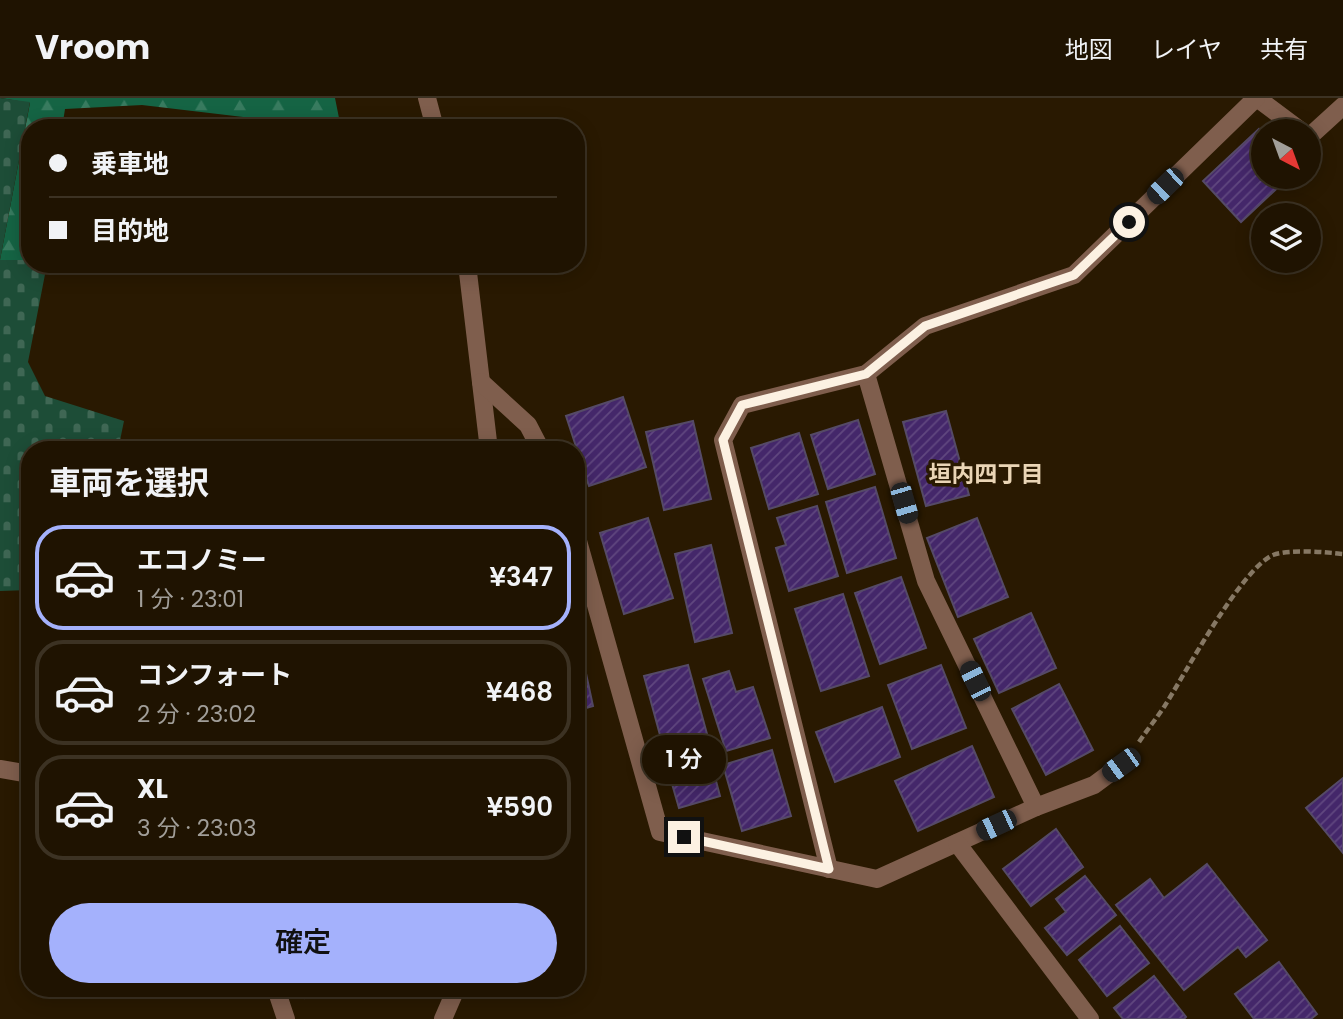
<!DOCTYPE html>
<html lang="ja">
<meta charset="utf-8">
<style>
:root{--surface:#1f1301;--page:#271c0b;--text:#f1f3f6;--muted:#a19e99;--line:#3c3223;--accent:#a4b1fc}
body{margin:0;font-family:Poppins,"Noto Sans JP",sans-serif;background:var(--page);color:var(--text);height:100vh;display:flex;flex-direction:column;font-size:26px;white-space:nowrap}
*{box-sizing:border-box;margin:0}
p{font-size:23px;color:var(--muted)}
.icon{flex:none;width:38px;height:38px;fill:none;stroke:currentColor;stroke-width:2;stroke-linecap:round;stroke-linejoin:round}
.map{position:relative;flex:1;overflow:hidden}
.side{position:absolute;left:21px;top:343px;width:564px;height:556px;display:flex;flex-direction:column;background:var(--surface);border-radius:28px;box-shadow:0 4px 18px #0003,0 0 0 2px var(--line)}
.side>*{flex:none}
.top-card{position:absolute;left:21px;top:21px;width:564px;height:154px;border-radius:28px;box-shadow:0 4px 18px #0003,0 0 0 2px var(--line);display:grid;align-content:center;height:154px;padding:0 28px;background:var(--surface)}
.needle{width:46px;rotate:139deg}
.fabs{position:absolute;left:1251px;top:21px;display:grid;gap:14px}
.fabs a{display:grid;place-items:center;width:70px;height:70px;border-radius:50%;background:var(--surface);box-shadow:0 4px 18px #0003,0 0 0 2px var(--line);font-size:35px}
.end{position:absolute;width:32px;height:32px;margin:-16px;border:9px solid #fcf1e2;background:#111;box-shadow:0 0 0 4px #111}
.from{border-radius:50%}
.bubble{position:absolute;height:49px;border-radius:24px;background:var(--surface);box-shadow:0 4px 18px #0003,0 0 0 2px var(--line);font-size:23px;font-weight:600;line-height:49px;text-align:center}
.car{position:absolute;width:21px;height:42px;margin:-21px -10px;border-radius:9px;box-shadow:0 0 5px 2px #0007;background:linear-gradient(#222 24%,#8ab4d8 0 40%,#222 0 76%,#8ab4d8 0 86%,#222 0)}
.top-card b{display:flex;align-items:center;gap:24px;height:66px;font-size:26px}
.top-card b+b{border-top:2px solid var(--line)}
.top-card i{width:18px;height:18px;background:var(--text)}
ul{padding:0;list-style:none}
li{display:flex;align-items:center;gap:21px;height:105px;margin:0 14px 10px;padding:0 14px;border:4px solid var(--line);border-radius:28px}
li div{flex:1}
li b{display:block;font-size:26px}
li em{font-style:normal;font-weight:600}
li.selected{border-color:var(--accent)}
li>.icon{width:63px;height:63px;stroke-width:1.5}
h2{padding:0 28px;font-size:32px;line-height:84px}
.action{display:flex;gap:14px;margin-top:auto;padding:14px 28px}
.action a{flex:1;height:80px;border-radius:42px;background:var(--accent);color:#111;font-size:28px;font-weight:600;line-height:80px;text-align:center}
header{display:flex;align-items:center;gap:42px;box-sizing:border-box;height:98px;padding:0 35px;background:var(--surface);border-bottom:2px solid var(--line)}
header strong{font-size:33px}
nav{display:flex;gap:38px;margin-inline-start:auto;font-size:24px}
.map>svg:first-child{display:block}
</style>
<header>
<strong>Vroom</strong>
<nav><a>地図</a><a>レイヤ</a><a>共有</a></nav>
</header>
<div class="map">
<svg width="1343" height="921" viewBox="0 0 1343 921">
<defs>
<pattern id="forest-firs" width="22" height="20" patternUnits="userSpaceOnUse" patternTransform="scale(1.75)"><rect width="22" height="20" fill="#156444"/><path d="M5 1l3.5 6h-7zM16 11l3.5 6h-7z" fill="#387b5f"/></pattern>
<pattern id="cemetery-stones" width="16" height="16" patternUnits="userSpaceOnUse" patternTransform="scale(1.75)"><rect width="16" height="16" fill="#1d4d37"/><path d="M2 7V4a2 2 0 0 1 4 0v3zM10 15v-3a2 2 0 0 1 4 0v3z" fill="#3f6754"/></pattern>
<pattern id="building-hatch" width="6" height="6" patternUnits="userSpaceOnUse" patternTransform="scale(1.75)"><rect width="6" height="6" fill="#44276a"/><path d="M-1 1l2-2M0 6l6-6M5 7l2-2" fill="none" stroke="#60477f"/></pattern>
</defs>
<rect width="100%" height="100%" fill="#291901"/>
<path fill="url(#forest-firs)" d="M1 0H335L341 30H299L286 24 142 7 65 11 62 30H30V162H0L30 5Z"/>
<path fill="url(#cemetery-stones)" d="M0 0 30 4 0 162H30V166H47L28 264 45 298 124 323 118 352H30V492L0 493Z"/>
<g fill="url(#building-hatch)" stroke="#554a66" stroke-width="2">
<path d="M1259 31 1264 36V79H1289L1241 124 1203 83Z"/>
<path d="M623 299 646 369 589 388 566 318Z"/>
<path d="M946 313 969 397 926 408 903 324Z"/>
<path d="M858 322 875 376 828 391 811 337Z"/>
<path d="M693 323 711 401 664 412 646 334Z"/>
<path d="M799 335 818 396 769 411 751 350Z"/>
<path d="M875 389 896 460 847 475 826 404Z"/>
<path d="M817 408 838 478 789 493 776 450 786 447 777 420Z"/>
<path d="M648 420 673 500 624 516 600 435Z"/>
<path d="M977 420 1008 499 958 519 927 440Z"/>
<path d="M711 447 732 535 695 544 675 456Z"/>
<path d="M901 479 926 550 880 566 855 495Z"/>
<path d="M843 496 869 578 821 593 795 511Z"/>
<path d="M1031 515 1056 570 999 595 974 541Z"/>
<path d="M576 529 593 608 576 613Z"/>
<path d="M688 567 707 636 663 648 644 578Z"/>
<path d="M941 567 966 630 912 651 888 587Z"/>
<path d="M729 573 736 594 753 589 770 640 726 653 703 581Z"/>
<path d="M1059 586 1093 652 1046 677 1012 611Z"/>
<path d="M882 609 900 659 835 684 816 634Z"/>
<path d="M972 648 994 699 918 733 895 683Z"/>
<path d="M772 652 791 718 742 733 723 667Z"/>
<path d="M708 653 720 698 679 710 666 665Z"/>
<path d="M1343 680V755L1306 710Z"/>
<path d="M1056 731 1083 769 1031 808 1003 771Z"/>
<path d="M1207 766 1267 842 1246 859 1238 849 1184 892 1116 807 1150 781 1164 800Z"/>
<path d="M1085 778 1116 817 1067 857 1045 830 1066 814 1056 801Z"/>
<path d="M1120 828 1149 865 1107 898 1079 862Z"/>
<path d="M1279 864 1317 916 1311 921H1254L1235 896Z"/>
<path d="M1154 878 1186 919 1184 921H1123L1114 910Z"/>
<path d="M302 891H327L305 900Z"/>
</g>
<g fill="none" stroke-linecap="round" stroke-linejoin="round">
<path stroke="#867864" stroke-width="4.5" stroke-dasharray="7 3.5" stroke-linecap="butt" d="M1139 644C1147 632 1156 621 1164 609 1185 576 1241 471 1273 457 1290 451 1325 454 1343 456"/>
<g stroke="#7f5e4d" stroke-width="18">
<path d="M427 0 435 30"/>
<path d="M1257 0 1301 33"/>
<path d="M1309 39 1343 8"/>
<path d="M467 166 489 352"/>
<path d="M481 284 528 327 541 352"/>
<path d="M576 436 660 734 877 781 1036 709 926 483 866 276"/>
<path d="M0 671 30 676"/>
<path d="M1036 709 1094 687 1121 667"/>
<path d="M957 745 1090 921"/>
<path d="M829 771 723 342 742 307 866 276 925 228 1074 177 1256 0"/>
<path d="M276 891 286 921"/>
<path d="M443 921 456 891"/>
</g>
</g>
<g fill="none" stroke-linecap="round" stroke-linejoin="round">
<path stroke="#fcf1e2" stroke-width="9" d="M684 739 829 771 723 342 742 307 866 276 925 228 1074 177 1129 124"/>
</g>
<g text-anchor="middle" stroke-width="7" stroke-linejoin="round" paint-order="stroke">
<g font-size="23" font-weight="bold" fill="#ead5b6" stroke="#291901">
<text x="986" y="384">垣内四丁目</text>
</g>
</g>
</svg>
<div class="fabs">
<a><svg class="needle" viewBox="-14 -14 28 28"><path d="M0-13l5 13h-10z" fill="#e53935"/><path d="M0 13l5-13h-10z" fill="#a19e99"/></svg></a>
<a><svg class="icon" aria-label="layers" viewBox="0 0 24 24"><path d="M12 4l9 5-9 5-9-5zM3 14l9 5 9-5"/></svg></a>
</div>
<i class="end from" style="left:1129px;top:124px"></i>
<i class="end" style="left:684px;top:739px"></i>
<div class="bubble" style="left:642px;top:637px;width:84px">1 分</div>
<i class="car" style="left:1165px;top:88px;rotate:226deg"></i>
<i class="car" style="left:904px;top:405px;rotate:164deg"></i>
<i class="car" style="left:975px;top:583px;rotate:334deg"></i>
<i class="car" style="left:1121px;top:667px;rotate:234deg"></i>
<i class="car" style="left:996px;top:727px;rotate:245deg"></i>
<div class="top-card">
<b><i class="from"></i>乗車地</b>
<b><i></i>目的地</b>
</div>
<section class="side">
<h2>車両を選択</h2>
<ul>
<li class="selected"><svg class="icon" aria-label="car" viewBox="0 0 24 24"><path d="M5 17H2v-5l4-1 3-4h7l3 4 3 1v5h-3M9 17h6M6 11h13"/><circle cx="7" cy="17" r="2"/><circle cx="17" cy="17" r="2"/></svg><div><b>エコノミー</b><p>1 分 · 23:01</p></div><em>¥347</em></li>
<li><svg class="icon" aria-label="car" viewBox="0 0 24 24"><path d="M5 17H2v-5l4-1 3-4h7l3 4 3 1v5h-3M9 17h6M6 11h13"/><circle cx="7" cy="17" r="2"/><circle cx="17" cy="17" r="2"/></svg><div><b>コンフォート</b><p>2 分 · 23:02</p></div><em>¥468</em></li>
<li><svg class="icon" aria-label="car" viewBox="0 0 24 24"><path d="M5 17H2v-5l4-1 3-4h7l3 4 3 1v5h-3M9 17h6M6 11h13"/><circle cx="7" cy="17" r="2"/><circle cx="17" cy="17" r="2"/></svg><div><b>XL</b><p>3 分 · 23:03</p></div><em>¥590</em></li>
</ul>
<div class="action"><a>確定</a></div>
</section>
</div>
